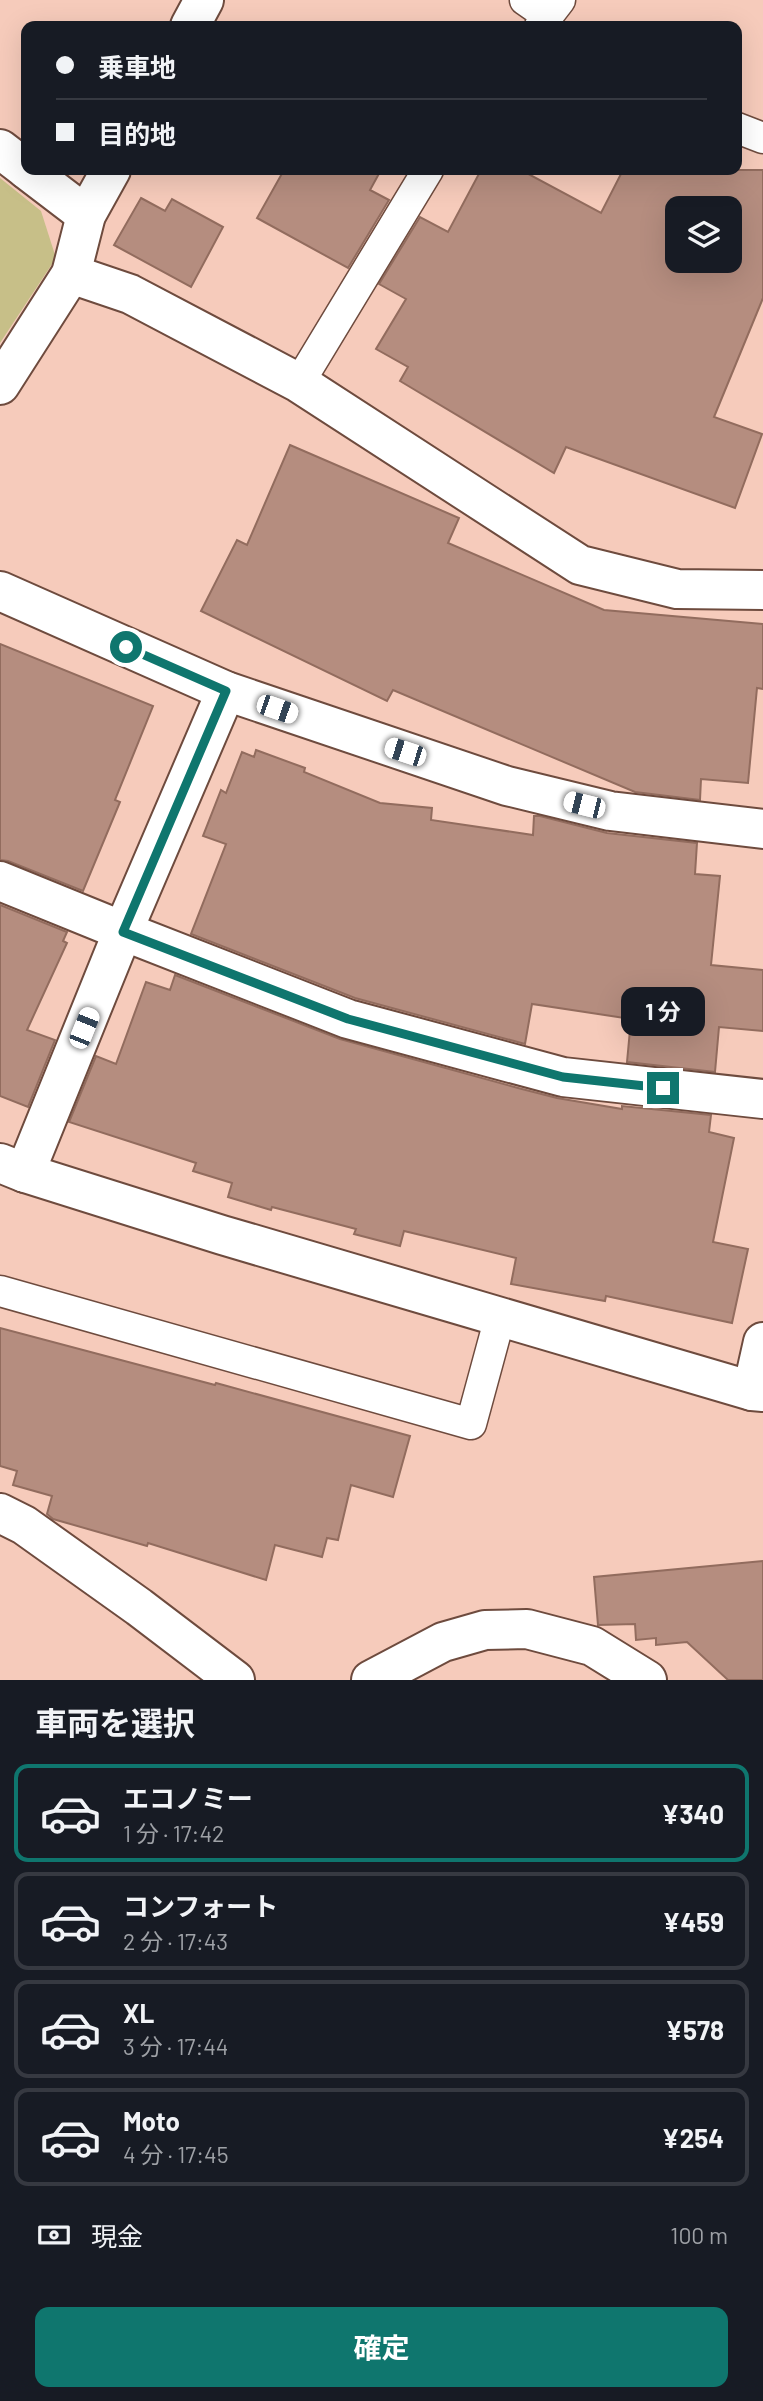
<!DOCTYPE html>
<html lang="ja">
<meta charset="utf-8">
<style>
:root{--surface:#171b24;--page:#242831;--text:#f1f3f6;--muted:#9ea1a6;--line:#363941;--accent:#0f766e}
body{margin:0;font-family:Barlow,"Noto Sans JP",sans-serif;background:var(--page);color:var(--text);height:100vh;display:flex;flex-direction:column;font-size:26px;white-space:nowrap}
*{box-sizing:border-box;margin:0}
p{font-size:23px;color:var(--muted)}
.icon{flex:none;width:38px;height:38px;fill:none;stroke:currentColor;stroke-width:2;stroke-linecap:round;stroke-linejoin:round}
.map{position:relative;height:1680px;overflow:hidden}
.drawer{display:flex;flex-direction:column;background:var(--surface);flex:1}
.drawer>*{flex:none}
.banner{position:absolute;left:21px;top:21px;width:721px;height:154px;border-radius:14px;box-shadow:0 7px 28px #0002;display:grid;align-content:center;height:154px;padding:0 35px;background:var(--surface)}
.fabs{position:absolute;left:665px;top:196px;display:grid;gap:14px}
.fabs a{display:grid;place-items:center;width:77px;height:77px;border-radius:14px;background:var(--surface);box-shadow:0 7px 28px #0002;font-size:35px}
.end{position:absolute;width:32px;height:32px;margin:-16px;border:9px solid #0f766e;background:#fff;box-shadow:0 0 0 4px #fff}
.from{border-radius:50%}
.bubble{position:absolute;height:49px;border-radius:14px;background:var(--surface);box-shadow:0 7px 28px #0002;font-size:23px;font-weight:700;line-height:49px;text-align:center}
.car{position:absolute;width:21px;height:42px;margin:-21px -10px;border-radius:9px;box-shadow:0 0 5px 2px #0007;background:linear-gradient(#fff 24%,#345 0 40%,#fff 0 76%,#345 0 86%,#fff 0)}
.banner b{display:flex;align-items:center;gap:24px;height:66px;font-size:26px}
.banner b+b{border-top:2px solid var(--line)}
.banner i{width:18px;height:18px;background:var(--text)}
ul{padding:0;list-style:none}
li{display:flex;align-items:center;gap:21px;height:98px;margin:0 14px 10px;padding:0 21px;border:4px solid var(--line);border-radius:14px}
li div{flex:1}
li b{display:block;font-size:26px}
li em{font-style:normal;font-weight:700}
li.active{border-color:var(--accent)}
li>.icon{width:63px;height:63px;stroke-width:1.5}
h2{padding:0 35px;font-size:32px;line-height:84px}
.pay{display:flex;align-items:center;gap:18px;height:77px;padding:0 35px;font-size:26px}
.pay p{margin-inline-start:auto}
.button{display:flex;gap:14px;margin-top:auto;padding:14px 35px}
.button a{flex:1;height:80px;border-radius:14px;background:var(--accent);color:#fff;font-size:28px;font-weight:700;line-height:80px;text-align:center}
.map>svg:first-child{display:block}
</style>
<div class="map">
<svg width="763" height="1680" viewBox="0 0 763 1680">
<rect width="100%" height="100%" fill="#f6cbbb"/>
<path fill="#c7bf88" d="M0 178 41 211 56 258 0 343Z"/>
<g fill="#b58d7f" stroke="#926c5e" stroke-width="2" fill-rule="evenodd">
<path d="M284 170H381L370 190 389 200 348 268 257 218Z"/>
<path d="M481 170H521L601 213 623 170H763V298L714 417 762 434 735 508 566 447 554 473 400 381 408 367 376 349 406 299 379 284 420 217 448 232ZM677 208H730V261H677Z"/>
<path d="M141 198 165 211 172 199 223 227 191 287 114 245Z"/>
<path d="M290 445 459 518 448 543 604 610 763 624V689L757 688 748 783 701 779 700 800 635 792 393 690 387 701 201 611 237 540 247 545Z"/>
<path d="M0 644 153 706 115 800 120 802 83 891 8 861 0 860Z"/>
<path d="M256 750 305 768 304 772 380 803 432 808 431 820 533 835 534 816H540L607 833 697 843 695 874 720 876 711 965 763 970V1031L719 1027 715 1072 627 1062 631 1019 532 1004 525 1044 355 998 191 934 226 844 203 836 221 790 226 793 242 752 254 757Z"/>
<path d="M0 905 67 932 63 941 67 943 27 1030 55 1040 28 1107 0 1096Z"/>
<path d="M175 975 340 1039 518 1088 557 1098 622 1109V1106L711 1115 709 1132 734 1138 713 1242 748 1249 732 1323 606 1296 605 1301 511 1284 516 1258 404 1231 400 1246 354 1234 356 1229 272 1207 271 1210 228 1197 232 1183 193 1171 196 1163 69 1122 96 1056 116 1064 146 982 170 990Z"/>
<path d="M0 1328 215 1385 216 1383 410 1436 393 1497 351 1485 338 1540 327 1538 322 1557 275 1545 266 1580 148 1543 147 1546 53 1519 47 1514 52 1496 13 1485 17 1471 0 1466Z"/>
<path d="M763 1561V1680H728L687 1642 656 1645V1638L636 1640 635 1624 598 1625 594 1577Z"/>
</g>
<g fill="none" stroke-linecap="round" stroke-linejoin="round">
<g stroke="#6e4b3e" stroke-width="33">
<g id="service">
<path d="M525 0 548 16"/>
<path d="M540 26 560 0"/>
<path d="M737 128 763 138"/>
<path d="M299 383 428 170"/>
<path d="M0 1291 471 1424 500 1317"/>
</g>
</g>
<g stroke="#6e4b3e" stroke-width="42">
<g id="minor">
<path d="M190 26 204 0"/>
<path d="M0 149 26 169"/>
<path d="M27 170 86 215"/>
<path d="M71 274 130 294 299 383 580 565 677 589 763 590"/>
<path d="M0 385 71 274 86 215 111 170"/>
<path d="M0 591 226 691 507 786 610 811 763 829"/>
<path d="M0 881 123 931 348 1019 563 1077 763 1099"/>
<path d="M0 1163 25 1173 222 1235 752 1391 763 1392"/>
<path d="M25 1173 123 931 226 691"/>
<path d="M752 1391 763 1342"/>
<path d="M0 1513 24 1525 139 1607 235 1680"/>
<path d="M371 1680 443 1642 485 1630 527 1629 592 1646 647 1680"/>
</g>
</g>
<use href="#service" stroke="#fff" stroke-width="30"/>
<use href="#minor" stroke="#fff" stroke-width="38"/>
</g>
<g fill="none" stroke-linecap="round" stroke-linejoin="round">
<path stroke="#0f766e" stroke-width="9" d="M126 647 226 691 123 932 348 1019 563 1077 663 1088"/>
</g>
</svg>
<div class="fabs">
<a><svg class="icon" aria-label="layers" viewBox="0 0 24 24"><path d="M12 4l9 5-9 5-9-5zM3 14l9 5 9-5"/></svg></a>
</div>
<i class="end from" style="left:126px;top:647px"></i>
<i class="end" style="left:663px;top:1088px"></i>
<div class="bubble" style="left:621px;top:987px;width:84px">1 分</div>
<i class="car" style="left:277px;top:709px;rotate:109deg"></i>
<i class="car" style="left:405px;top:752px;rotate:288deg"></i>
<i class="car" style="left:584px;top:805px;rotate:284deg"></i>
<i class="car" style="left:84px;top:1028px;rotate:22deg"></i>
<div class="banner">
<b><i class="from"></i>乗車地</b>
<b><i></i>目的地</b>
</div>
</div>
<section class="drawer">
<h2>車両を選択</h2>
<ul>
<li class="active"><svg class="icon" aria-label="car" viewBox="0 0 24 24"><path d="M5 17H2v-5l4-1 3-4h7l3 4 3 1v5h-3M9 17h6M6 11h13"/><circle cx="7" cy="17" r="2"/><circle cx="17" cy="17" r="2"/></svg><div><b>エコノミー</b><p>1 分 · 17:42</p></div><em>¥340</em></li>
<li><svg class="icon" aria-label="car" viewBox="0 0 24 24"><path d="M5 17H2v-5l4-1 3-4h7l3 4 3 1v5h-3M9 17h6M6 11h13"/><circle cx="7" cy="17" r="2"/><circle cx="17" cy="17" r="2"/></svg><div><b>コンフォート</b><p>2 分 · 17:43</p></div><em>¥459</em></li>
<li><svg class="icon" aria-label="car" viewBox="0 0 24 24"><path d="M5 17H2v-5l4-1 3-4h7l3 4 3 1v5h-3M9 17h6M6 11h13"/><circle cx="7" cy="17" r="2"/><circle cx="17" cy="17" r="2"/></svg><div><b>XL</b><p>3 分 · 17:44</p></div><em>¥578</em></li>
<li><svg class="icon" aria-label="car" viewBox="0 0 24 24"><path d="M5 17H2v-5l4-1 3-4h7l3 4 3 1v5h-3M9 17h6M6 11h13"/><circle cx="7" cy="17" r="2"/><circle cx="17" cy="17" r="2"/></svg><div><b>Moto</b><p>4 分 · 17:45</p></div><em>¥254</em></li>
</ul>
<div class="pay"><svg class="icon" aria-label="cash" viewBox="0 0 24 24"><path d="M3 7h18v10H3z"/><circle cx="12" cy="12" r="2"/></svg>現金<p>100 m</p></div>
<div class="button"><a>確定</a></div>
</section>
